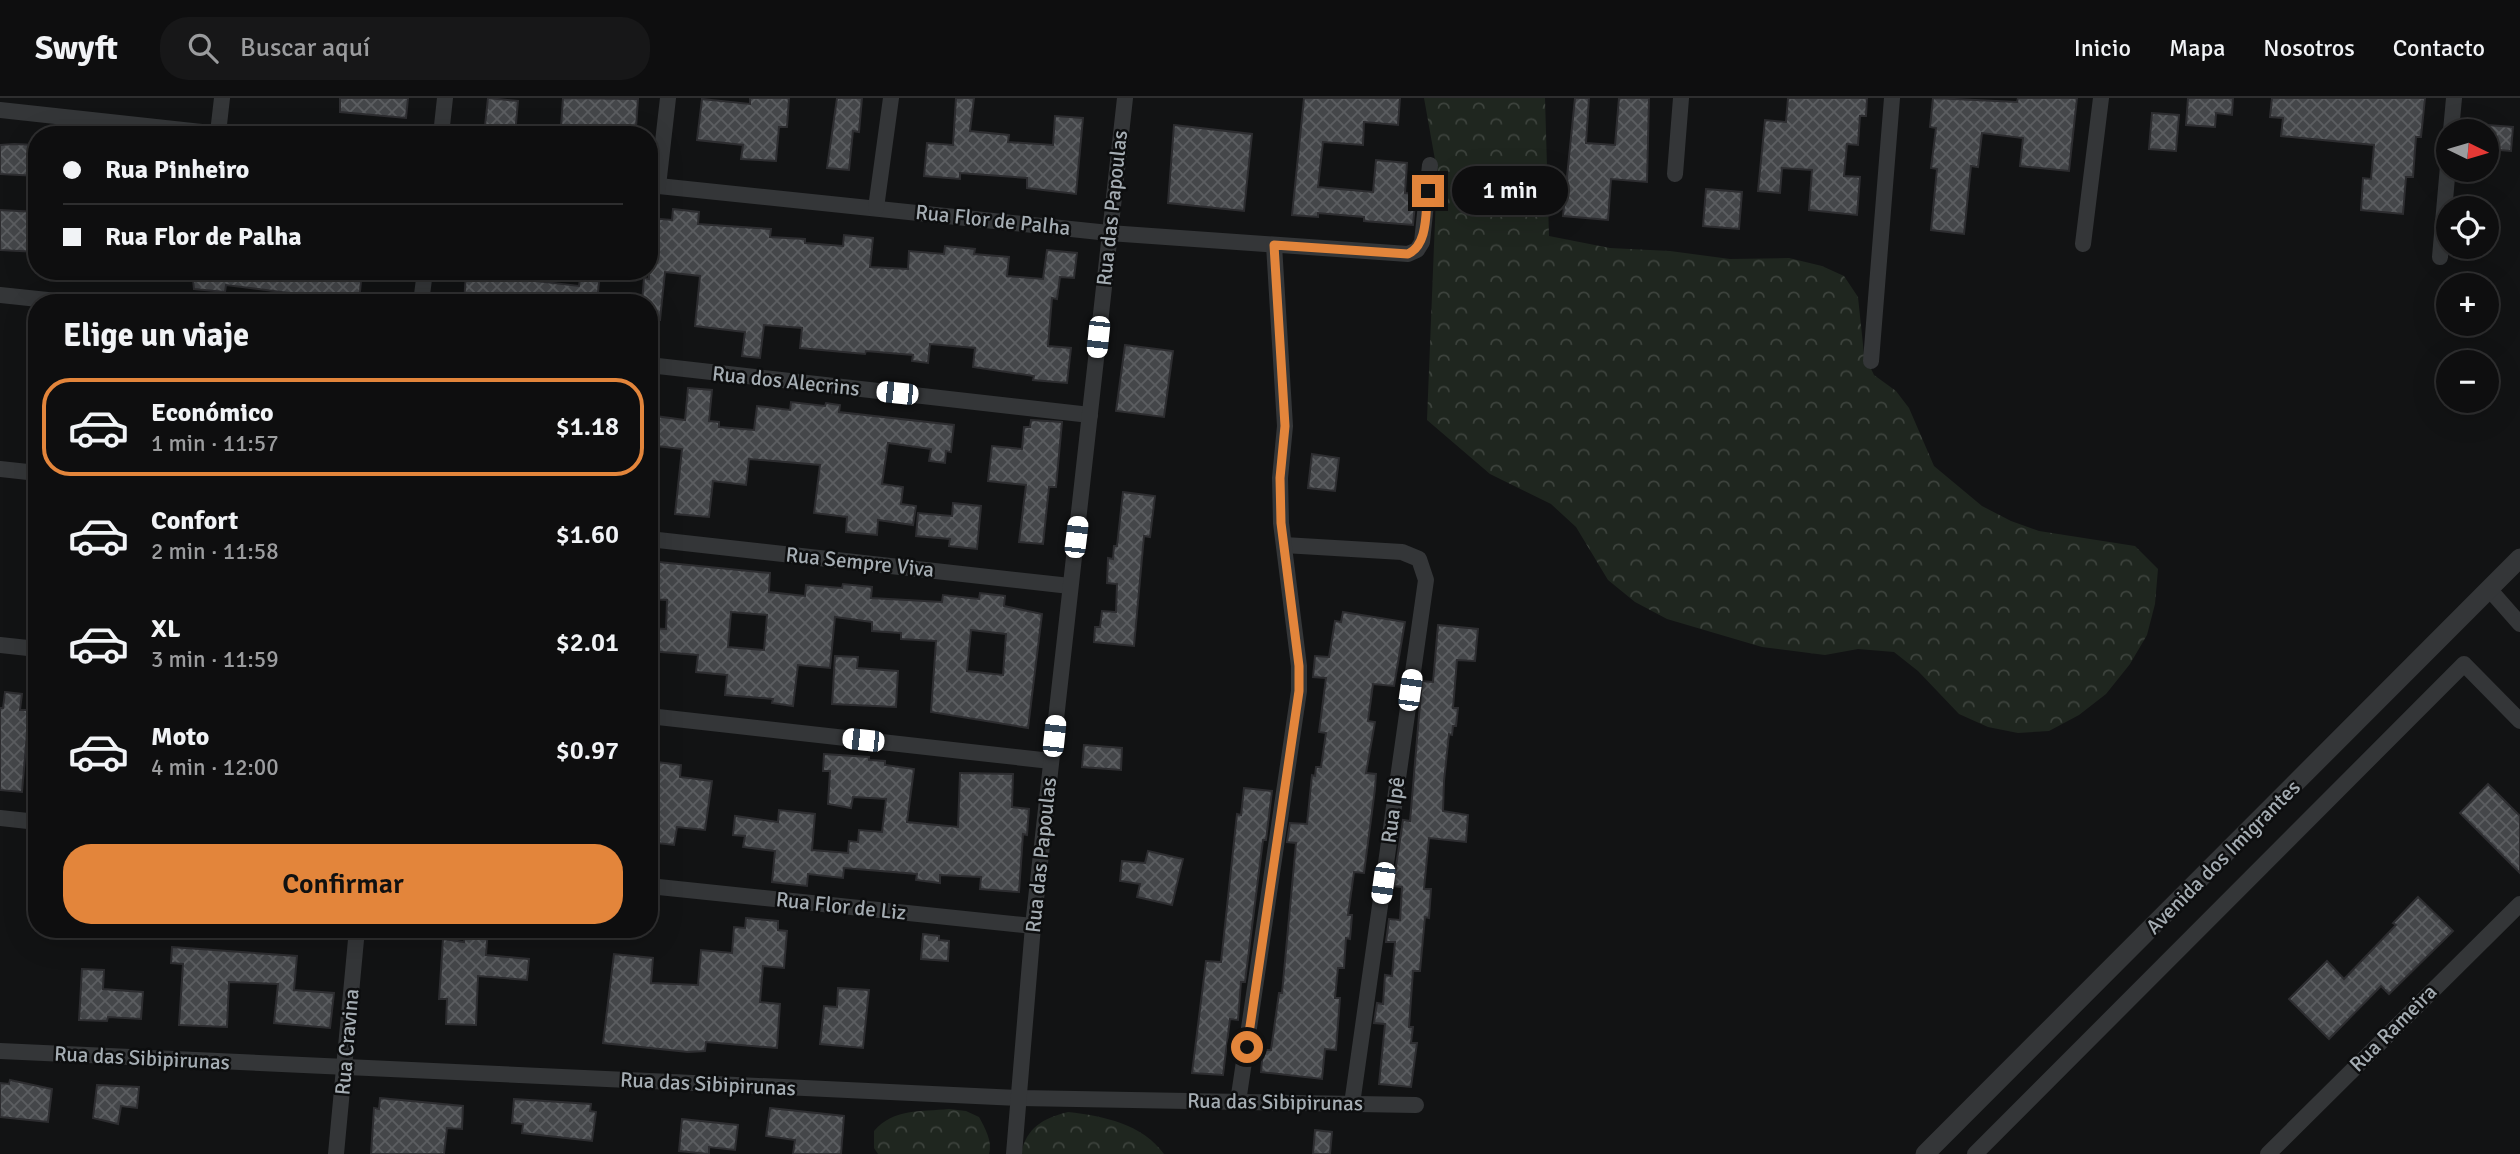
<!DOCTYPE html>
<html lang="es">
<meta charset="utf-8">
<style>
:root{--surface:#0e0e0f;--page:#171718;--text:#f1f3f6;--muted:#9b9c9e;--line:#2e2e2f;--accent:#e3853b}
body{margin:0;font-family:Signika,sans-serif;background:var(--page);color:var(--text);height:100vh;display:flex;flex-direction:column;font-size:26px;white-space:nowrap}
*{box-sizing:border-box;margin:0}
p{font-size:23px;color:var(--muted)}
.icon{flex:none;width:38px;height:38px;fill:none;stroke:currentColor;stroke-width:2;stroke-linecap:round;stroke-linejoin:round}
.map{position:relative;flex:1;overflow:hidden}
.details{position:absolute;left:28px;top:196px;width:630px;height:644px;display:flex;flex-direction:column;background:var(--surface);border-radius:28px;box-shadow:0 7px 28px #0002,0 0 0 2px var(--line)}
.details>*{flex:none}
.hud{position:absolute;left:28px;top:28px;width:630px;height:154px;border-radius:28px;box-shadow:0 7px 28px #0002,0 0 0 2px var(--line);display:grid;align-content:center;height:154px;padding:0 35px;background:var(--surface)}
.needle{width:46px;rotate:95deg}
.controls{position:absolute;left:2436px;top:21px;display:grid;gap:14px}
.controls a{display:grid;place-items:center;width:63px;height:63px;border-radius:50%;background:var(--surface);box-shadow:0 7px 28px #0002,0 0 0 2px var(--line);font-size:35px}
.end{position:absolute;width:32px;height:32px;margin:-16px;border:9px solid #e3853b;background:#111;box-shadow:0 0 0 4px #111}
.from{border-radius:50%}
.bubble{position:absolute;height:49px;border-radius:24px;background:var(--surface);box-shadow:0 7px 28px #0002,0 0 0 2px var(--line);font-size:23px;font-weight:600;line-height:49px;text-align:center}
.car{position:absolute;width:21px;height:42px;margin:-21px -10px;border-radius:9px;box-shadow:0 0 5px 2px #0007;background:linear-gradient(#fff 24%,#345 0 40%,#fff 0 76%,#345 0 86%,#fff 0)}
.hud b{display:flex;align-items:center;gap:24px;height:66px;font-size:26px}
.hud b+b{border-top:2px solid var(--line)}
.hud i{width:18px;height:18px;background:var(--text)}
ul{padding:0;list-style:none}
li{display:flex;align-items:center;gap:21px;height:98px;margin:0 14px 10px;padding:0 21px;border:4px solid transparent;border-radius:28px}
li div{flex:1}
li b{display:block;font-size:26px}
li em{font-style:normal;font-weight:600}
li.active{border-color:var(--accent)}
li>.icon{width:63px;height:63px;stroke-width:1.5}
h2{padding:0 35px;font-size:32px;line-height:84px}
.primary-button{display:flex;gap:14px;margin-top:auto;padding:14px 35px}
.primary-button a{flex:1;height:80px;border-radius:28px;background:var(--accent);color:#111;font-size:28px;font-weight:600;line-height:80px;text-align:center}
header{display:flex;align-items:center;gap:42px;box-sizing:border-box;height:98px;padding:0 35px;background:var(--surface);border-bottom:2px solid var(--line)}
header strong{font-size:33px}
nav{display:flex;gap:38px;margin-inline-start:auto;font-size:24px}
.search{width:490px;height:63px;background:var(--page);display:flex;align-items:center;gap:18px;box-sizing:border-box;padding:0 24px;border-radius:28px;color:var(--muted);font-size:26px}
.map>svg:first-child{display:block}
</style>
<header>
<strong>Swyft</strong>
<div class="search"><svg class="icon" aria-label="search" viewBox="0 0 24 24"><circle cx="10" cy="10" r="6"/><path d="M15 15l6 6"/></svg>Buscar aquí</div>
<nav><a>Inicio</a><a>Mapa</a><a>Nosotros</a><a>Contacto</a></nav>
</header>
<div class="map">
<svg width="2520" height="1056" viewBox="0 0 2520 1056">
<defs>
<pattern id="forest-crowns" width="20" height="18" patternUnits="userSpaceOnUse" patternTransform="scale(1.75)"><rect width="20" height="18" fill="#1f261f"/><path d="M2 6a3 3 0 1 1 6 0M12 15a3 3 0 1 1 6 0" fill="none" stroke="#3d433d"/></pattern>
<pattern id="building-cross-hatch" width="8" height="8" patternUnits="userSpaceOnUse" patternTransform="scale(1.75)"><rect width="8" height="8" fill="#444649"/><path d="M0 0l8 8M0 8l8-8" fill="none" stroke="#5c5e61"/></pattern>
</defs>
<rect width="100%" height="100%" fill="#121314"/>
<g fill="url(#forest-crowns)">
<path d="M1424 0H1545L1549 138 1610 150 1670 153 1730 161 1789 160 1822 168 1844 178 1858 199 1864 256 1874 277 1896 293 1909 310 1934 368 1982 408 2011 423 2039 433 2135 448 2158 471 2155 506 2147 537 2130 566 2106 596 2079 617 2049 633 2018 635 1988 629 1959 616 1918 573 1894 554 1858 551 1825 557 1762 549 1667 521 1635 504 1608 482 1576 429 1551 406 1490 376 1427 322 1437 73Z"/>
<path d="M949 1011 966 1013 979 1019C985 1030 993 1044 989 1056H878L874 1050V1033C894 1010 921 1014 949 1011Z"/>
<path d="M1068 1014C1104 1018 1142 1026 1164 1056H1021C1026 1030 1043 1020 1068 1014Z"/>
</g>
<g fill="url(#building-cross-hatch)" stroke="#2d2d30" stroke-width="2" fill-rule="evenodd">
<path d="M340 0H408L406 20 340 14Z"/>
<path d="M488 0 518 3 515 37H484Z"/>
<path d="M563 0 638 1 636 30 602 27 601 32 561 29Z"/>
<path d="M750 0H789L787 29H779L776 63 741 61 743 47 697 42 702 1 750 6Z"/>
<path d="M837 0H862L859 34 853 33 849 72 827 70Z"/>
<path d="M956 0H974L970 33 1009 37 1008 44 1053 47 1055 18 1083 20 1076 96 1027 90V80L960 75V81L924 78 927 45 953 47Z"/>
<path d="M1304 0H1400L1398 27 1364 24 1363 47 1323 44 1318 89 1373 94 1376 62 1407 65 1405 95 1416 96 1413 127 1364 123V119L1318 115V119L1292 117Z"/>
<path d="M1575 0H1589L1586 45 1615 47 1619 0H1649L1647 84 1611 81 1608 122 1563 118Z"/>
<path d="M1788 0H1867L1866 18H1860L1858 47 1847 46 1844 78 1860 79 1857 117 1809 112 1812 72 1782 70 1780 95 1758 93 1765 22 1786 24Z"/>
<path d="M1933 0 2017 4 2018 0H2077L2069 73 2020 68 2023 40 1982 35 1978 69 1971 68 1964 136 1931 132 1937 71 1931 70 1936 30 1930 29Z"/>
<path d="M2188 0H2233L2232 17 2216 15 2215 29 2186 27Z"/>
<path d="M2272 0H2425L2421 39H2416L2413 79H2406L2403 116 2361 112 2363 80 2371 81 2374 47 2281 38 2283 20 2270 19Z"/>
<path d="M2152 15 2179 17 2176 53 2149 51Z"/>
<path d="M1174 27 1252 36 1244 113 1168 105Z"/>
<path d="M2487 27 2513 29 2511 53 2487 51Z"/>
<path d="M14 46 37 47V78L0 76V47Z"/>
<path d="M1706 91 1742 94 1739 131 1703 128Z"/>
<path d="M673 111 699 114 698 126 771 131 770 139 805 141V145L843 148 844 137 873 140 870 169 908 171 909 153 944 156 945 148 975 151 974 156 1009 159 1007 178 1043 181 1047 152 1077 155 1074 180 1060 179 1057 201 1052 200 1048 248 1071 250 1067 285 1033 282 1034 278 973 269 975 250 930 246 928 265 912 263 913 257 866 253 865 256 800 250 802 230 764 227 760 260 742 258 745 234 695 228 700 178 665 174 660 222H649V205H642L644 180 649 181V120L672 122Z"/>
<path d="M0 112 37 114V154L0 152Z"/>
<path d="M192 173H362L359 204 226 187 225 194 194 191Z"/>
<path d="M581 173H600L597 205H464L466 175 579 188Z"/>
<path d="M1125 247 1173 253 1164 319 1116 313Z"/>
<path d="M688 290 712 292 709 323 719 324V329L754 332 757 308 790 312 791 304 825 308 826 305 840 307 839 314 954 327 951 354 946 353 945 365 929 363 931 351 888 345 882 386 903 389 901 406 916 408 913 427 878 422 877 437 846 434 847 419 814 415 820 367 749 361 746 387 713 383 709 419 675 416 682 351 649 347V321L655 322V318L685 322Z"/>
<path d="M1031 322 1062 324 1056 389H1049L1043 446 1019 444 1026 387 988 383 992 348 1022 351 1024 329H1030Z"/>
<path d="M1312 356 1339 360 1335 393 1308 390Z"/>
<path d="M1123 394 1155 398 1150 439 1144 438 1134 548 1094 544 1095 529H1100L1102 513 1116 514 1117 486 1107 485 1108 460 1113 461 1114 448H1117Z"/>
<path d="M953 405 981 408 977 451 949 448 950 441 916 438 918 415 952 418Z"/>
<path d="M649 463 770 475 769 494 805 498 806 487 842 490 843 486 872 489 871 500 942 504 943 497 979 501 980 495 1005 498 1004 508 1042 516 1028 630 931 614 936 543 901 541V535L872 533V524L835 519 830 570 798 567 793 608 772 605 773 601 725 597 727 577 696 574 698 557 649 553V530L666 531 667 502 649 501ZM731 514 767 517 764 552 728 549ZM971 532 1006 536 1003 577 967 573Z"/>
<path d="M1343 514 1405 524 1394 588 1373 586 1368 623 1375 624 1366 675 1376 676 1375 691 1364 775 1354 774 1348 817H1352L1350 841 1346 840 1344 870H1338L1335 900H1340L1336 952 1325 951 1322 981 1261 974 1263 952H1271L1279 895H1282L1296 745 1287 744 1290 725 1307 726 1312 677 1315 678 1316 669H1321L1326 635 1319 634 1326 580 1313 579 1315 558 1329 559 1335 523 1341 524Z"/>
<path d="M1438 527 1478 531 1475 563 1457 562 1453 610H1458L1456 628H1453L1452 637 1449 636 1444 683 1443 713 1468 717 1466 744 1429 740 1424 791H1431L1429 820 1425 819 1420 873H1413L1409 929H1413L1411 945H1417L1411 989 1379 986 1385 926 1374 925 1377 905 1383 906 1385 877 1392 878 1395 844H1386L1389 821 1400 822 1402 789 1393 788 1403 722 1410 723 1422 583 1433 584Z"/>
<path d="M835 558 858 559 857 570 898 573 896 609 832 606Z"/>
<path d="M5 594 22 596 20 612H29L22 694 0 692V610H3Z"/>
<path d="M1084 647 1122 650 1121 672 1082 669Z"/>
<path d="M824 656 869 659V662L885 663V667L914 671 907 724 958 729 960 675 1013 676 1012 709 1029 711 1027 737 1023 736 1019 794 980 791 981 779 940 777V785L916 782 917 776 844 770 843 780 808 776 807 788 772 784 775 753 743 749 745 738 733 737 735 718 778 724 779 712 815 716 812 752 848 755 849 743 858 744 859 732 882 734 886 701 853 699 851 710 828 706 830 673H823Z"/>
<path d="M649 663 681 667 680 679 712 683 705 732 677 729 674 747 649 744Z"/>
<path d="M2488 686 2520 718V775L2460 715Z"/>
<path d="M1244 690 1272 693 1266 742H1263L1245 884H1241L1238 922 1230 921 1223 977 1192 975 1206 863 1221 864 1237 716 1241 717Z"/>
<path d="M1148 753 1183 761 1172 807 1137 799 1140 786 1120 783 1122 763 1145 765Z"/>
<path d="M2418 799 2453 833 2389 896 2381 888 2329 941 2289 901 2327 863 2344 881 2396 827 2393 825Z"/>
<path d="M746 820 778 823V832L787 833 784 870 763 868 760 904 780 906 777 950 706 944 705 953 688 954 603 945 614 856 653 860 651 885 698 887 701 852 732 855 734 829 745 830Z"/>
<path d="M466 831H488L486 857 529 861 527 882 478 878 476 927 446 926 447 901H439L443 841 464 844Z"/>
<path d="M923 836 939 838V842L949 843 948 863 921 861Z"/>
<path d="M172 849 297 858 294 892 334 895 330 930 274 925 278 886 229 884 227 929 179 927 183 866 171 865Z"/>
<path d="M82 871 104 872 103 891 143 894 141 921 108 919 107 923 79 922Z"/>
<path d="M838 890 869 892 863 950 820 946 824 908 837 909Z"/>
<path d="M10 982 52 991 48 1024 0 1019V985L9 986Z"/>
<path d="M97 987 139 989 137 1010 121 1008 118 1026 93 1020Z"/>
<path d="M380 1000 463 1008 462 1031 447 1030 444 1056H371L374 1010 379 1011Z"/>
<path d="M514 1001 591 1006 590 1013 596 1014 592 1043 522 1035 523 1026 512 1025Z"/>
<path d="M770 1010 844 1018 841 1056H793L795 1042 766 1038Z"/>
<path d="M682 1021 738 1027 735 1052 709 1049V1056L679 1053Z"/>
<path d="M1315 1032 1332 1034 1330 1056H1313Z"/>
</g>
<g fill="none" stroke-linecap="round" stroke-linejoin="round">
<g stroke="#343638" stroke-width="16">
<path d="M0 12 229 37"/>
<path d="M2451 33 2454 0"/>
<path d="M218 35 222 0"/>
<path d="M441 37 445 0"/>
<path d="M1675 76 1681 0"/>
<path d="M649 87 1109 135 1408 156 1417 152 1422 144 1430 67"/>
<path d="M658 88 668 0"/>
<path d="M876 110 891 0"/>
<path d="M2083 146 2101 0"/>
<path d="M2440 159 2448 68"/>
<path d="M0 197 76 205"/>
<path d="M421 205 425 173"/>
<path d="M1871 263 1892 0"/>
<path d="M649 267 1090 317"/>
<path d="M0 371 37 375"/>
<path d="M649 441 1070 488"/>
<path d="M1284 447 1402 454 1419 461 1426 482 1352 1006"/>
<path d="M2490 492 2520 526"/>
<path d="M0 547 37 551"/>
<path d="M649 618 1051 663"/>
<path d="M0 720 37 724"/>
<path d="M649 788 1033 828"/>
<path d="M0 953 1020 1000 1416 1007"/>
<path d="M1238 1004 1299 593V568L1281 425 1280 380 1285 328 1274 147"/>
<path d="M336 1056 357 831"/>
<path d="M1014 1056 1033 828 1125 0"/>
<path d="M1975 1056 2464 566 2520 623"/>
<path d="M2268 1056 2520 806"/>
</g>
<path stroke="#343638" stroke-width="19" d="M1925 1056 2520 460"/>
</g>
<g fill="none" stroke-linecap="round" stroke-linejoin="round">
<path stroke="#e3853b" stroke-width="9" d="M1247 949 1299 593V568L1281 425 1280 380 1285 328 1274 147 1408 156C1429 146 1425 113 1428 93"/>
</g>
<g text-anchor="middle" stroke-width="5" stroke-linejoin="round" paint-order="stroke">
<g font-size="21" fill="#a5adb3" stroke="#0d0e0f">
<text transform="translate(1112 110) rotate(-84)" y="7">Rua das Papoulas</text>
<text transform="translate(993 122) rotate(6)" y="7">Rua Flor de Palha</text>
<text transform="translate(786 283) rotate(6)" y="7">Rua dos Alecrins</text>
<text transform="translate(860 464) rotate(6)" y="7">Rua Sempre Viva</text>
<text transform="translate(1393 712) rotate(-82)" y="7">Rua Ipê</text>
<text transform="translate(1041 757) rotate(-84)" y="7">Rua das Papoulas</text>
<text transform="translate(2223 759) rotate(-45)" y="7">Avenida dos Imigrantes</text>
<text transform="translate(841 808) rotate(6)" y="7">Rua Flor de Liz</text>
<text transform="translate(2393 930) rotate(-45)" y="7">Rua Rameira</text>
<text transform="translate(347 944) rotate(-85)" y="7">Rua Cravina</text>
<text transform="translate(142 960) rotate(3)" y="7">Rua das Sibipirunas</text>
<text transform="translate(708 986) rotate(3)" y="7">Rua das Sibipirunas</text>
<text transform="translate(1275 1004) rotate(1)" y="7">Rua das Sibipirunas</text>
</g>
</g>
</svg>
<div class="controls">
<a><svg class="needle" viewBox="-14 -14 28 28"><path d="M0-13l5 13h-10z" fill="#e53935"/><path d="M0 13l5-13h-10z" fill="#9b9c9e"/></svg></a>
<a><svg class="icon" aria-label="locate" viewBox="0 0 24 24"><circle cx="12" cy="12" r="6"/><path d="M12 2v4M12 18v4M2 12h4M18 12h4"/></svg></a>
<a>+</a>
<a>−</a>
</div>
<i class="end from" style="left:1247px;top:949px"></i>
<i class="end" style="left:1428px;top:93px"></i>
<div class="bubble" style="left:1452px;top:68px;width:116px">1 min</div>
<i class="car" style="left:1098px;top:239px;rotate:186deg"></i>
<i class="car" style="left:897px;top:295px;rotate:276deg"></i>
<i class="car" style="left:1076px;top:439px;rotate:7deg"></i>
<i class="car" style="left:1410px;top:592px;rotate:8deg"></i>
<i class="car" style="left:1054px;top:638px;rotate:6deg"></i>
<i class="car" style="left:863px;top:642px;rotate:276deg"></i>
<i class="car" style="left:1383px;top:785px;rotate:188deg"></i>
<div class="hud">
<b><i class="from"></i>Rua Pinheiro</b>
<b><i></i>Rua Flor de Palha</b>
</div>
<section class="details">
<h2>Elige un viaje</h2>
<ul>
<li class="active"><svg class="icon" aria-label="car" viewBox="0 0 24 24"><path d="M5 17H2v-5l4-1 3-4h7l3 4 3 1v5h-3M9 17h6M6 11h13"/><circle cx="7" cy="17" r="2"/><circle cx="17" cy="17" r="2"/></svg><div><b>Económico</b><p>1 min · 11:57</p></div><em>$1.18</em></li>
<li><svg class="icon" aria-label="car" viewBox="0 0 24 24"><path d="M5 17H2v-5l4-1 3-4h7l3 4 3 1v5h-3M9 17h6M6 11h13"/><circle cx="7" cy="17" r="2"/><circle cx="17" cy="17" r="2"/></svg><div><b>Confort</b><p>2 min · 11:58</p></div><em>$1.60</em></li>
<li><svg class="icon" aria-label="car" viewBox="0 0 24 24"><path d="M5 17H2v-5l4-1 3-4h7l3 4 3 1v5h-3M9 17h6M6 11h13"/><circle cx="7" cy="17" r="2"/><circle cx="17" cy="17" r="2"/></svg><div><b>XL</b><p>3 min · 11:59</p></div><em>$2.01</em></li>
<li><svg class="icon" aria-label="car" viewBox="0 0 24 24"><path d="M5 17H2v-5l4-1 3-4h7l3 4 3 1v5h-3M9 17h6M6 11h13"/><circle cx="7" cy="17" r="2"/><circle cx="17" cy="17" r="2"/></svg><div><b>Moto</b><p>4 min · 12:00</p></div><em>$0.97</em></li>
</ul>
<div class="primary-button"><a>Confirmar</a></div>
</section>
</div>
